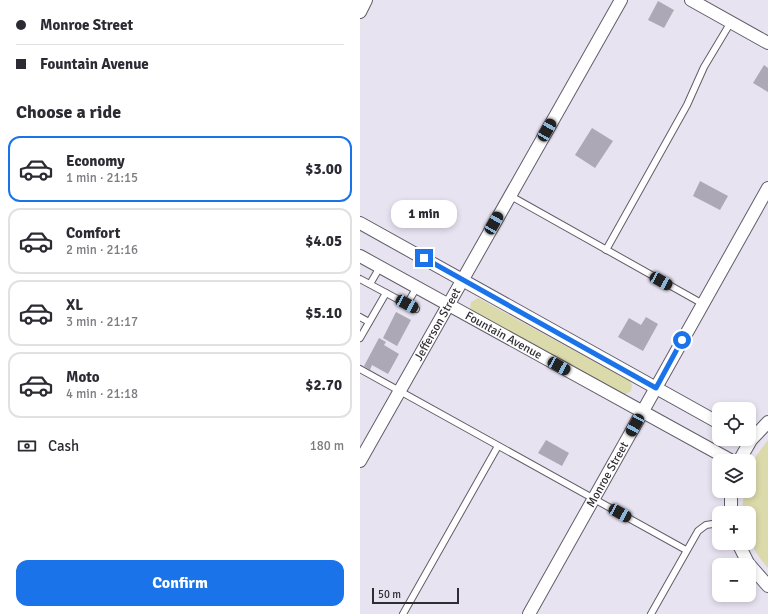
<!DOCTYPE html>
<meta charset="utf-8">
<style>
:root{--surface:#fff;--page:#f7f7f7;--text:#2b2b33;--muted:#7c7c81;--line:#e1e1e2;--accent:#1a73e8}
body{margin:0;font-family:Signika,sans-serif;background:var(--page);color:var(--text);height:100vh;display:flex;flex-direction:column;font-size:15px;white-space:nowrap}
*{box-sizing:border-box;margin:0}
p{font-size:13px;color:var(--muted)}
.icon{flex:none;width:22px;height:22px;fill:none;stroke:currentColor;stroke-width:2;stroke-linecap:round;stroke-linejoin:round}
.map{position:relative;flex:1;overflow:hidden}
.sheet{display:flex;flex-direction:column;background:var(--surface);width:360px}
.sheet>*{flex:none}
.guide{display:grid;align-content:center;height:88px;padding:0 16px;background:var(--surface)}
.controls{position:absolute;left:352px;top:402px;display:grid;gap:8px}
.controls a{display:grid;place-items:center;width:44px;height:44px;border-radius:8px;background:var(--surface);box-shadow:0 2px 6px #0003;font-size:20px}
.scale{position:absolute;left:12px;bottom:10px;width:87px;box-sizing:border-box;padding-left:4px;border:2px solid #2f2d32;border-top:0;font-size:11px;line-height:14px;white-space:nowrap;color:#2f2d32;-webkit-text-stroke:3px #e8e3f1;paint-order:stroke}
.end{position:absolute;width:18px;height:18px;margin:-9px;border:5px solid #1a73e8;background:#fff;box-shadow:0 0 0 2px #fff}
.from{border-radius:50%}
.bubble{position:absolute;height:28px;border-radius:12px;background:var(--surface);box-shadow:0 2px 6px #0003;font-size:13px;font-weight:700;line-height:28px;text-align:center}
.car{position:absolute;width:12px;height:24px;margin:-12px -6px;border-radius:5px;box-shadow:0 0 3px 1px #0007;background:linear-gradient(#222 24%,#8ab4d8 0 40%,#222 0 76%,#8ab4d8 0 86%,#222 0)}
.guide b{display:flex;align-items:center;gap:14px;height:38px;font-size:15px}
.guide b+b{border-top:1px solid var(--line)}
.guide i{width:10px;height:10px;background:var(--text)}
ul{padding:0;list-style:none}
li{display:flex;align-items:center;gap:12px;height:66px;margin:0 8px 6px;padding:0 8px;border:2px solid var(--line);border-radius:12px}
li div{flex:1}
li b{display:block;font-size:15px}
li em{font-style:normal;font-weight:700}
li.current{border-color:var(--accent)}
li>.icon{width:36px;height:36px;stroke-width:1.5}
h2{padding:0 16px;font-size:18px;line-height:48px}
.pay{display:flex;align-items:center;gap:10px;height:44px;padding:0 16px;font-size:15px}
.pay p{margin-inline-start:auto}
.primary-button{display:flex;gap:8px;margin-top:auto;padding:8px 16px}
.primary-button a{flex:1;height:46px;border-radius:12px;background:var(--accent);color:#fff;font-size:16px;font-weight:700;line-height:46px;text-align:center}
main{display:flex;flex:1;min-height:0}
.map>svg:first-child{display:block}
</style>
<main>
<section class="sheet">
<div class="guide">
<b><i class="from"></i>Monroe Street</b>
<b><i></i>Fountain Avenue</b>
</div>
<h2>Choose a ride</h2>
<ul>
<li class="current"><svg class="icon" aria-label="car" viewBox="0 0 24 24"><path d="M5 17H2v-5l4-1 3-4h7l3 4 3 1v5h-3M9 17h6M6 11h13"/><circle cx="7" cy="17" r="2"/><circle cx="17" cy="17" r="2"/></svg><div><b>Economy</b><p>1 min · 21:15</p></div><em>$3.00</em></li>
<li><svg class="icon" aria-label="car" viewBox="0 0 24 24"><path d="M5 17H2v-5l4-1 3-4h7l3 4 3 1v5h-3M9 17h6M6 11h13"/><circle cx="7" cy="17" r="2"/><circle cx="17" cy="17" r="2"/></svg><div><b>Comfort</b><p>2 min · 21:16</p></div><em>$4.05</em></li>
<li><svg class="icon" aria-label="car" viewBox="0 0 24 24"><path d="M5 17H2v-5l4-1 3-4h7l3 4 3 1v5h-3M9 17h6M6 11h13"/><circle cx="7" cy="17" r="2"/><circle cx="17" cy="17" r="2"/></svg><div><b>XL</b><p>3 min · 21:17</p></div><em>$5.10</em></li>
<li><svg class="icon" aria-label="car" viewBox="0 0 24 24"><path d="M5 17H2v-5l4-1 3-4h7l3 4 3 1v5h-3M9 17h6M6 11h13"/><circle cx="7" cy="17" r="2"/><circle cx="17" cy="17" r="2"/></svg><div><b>Moto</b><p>4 min · 21:18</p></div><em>$2.70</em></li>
</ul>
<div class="pay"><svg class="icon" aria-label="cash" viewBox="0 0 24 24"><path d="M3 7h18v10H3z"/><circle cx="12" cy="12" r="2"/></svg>Cash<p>180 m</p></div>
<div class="primary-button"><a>Confirm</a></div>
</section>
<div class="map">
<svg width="408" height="614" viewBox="0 0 408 614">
<rect width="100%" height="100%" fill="#e8e3f1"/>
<g fill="#dbdaab">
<path d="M118 298 270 381 272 385 271 391 264 395 112 312 110 309 111 302Z"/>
<path d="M408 440V568C390 547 389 540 389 513L382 512 384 491H389V471L396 456Z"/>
</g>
<g fill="#ada8b5">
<path d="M298 1 314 10 304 28 288 20Z"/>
<path d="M404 65 408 68V92L393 83Z"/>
<path d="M232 128 253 141 235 168 215 155Z"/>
<path d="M340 181 368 196 360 210 333 196Z"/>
<path d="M36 312 51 320 37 346 23 338Z"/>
<path d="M286 317 298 324 283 351 258 337 269 318 281 325Z"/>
<path d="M19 338 26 342 24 345 39 354 28 374 12 365 10 370 4 366Z"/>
<path d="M186 440 209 453 202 466 178 453Z"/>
</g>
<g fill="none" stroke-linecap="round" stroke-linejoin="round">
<g stroke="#625d69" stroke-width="8">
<g id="service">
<path d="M149 195 343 304"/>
<path d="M246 250 327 105 344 67 371 22"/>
<path d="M0 279 56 309"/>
<path d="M10 284 20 267"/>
<path d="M47 304 57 287"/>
<path d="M0 317 9 322"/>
<path d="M0 338 26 293"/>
<path d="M0 369 326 550"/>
<path d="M43 614 138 446"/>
<path d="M291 614 338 531 346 525 359 523"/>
</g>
</g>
<g stroke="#625d69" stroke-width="14">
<g id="minor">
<path d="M331 0 408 43"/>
<path d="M0 12 6 0"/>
<path d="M0 223 359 423"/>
<path id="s1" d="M0 256 372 461"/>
<path id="s2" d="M0 461 261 0"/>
<path d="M379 461 391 440 408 422"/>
<path d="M371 513V491"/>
<path d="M378 543 388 563 408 586"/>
<path id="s3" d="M169 614 408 188"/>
</g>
</g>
<use href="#service" stroke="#fff" stroke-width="6"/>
<use href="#minor" stroke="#fff" stroke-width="12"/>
</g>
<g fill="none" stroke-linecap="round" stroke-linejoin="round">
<path stroke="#1a73e8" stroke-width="5" d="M64 258 296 388 322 340"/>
</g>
<g text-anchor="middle" stroke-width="4" stroke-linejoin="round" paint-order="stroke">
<g font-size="12" fill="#2f2d32" stroke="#e8e3f1">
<text dy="4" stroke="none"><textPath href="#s2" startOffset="157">Jefferson Street</textPath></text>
<text dy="4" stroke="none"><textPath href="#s1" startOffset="164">Fountain Avenue</textPath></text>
<text dy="4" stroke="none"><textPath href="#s3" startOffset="160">Monroe Street</textPath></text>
</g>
</g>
</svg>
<div class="controls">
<a><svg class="icon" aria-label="locate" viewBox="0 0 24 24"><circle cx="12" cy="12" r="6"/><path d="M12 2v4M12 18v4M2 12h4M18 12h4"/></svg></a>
<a><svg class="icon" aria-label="layers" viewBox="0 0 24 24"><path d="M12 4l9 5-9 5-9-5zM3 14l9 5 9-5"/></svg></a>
<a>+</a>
<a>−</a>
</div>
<div class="scale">50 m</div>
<i class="end from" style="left:322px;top:340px"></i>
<i class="end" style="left:64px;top:258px"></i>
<div class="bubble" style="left:31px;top:200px;width:66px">1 min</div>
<i class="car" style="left:187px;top:130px;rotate:30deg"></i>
<i class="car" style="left:134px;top:223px;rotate:30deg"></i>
<i class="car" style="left:301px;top:281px;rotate:119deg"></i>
<i class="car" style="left:47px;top:304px;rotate:118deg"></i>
<i class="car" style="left:199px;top:366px;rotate:119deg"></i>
<i class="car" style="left:275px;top:425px;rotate:209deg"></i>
<i class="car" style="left:260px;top:513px;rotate:119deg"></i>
</div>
</main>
